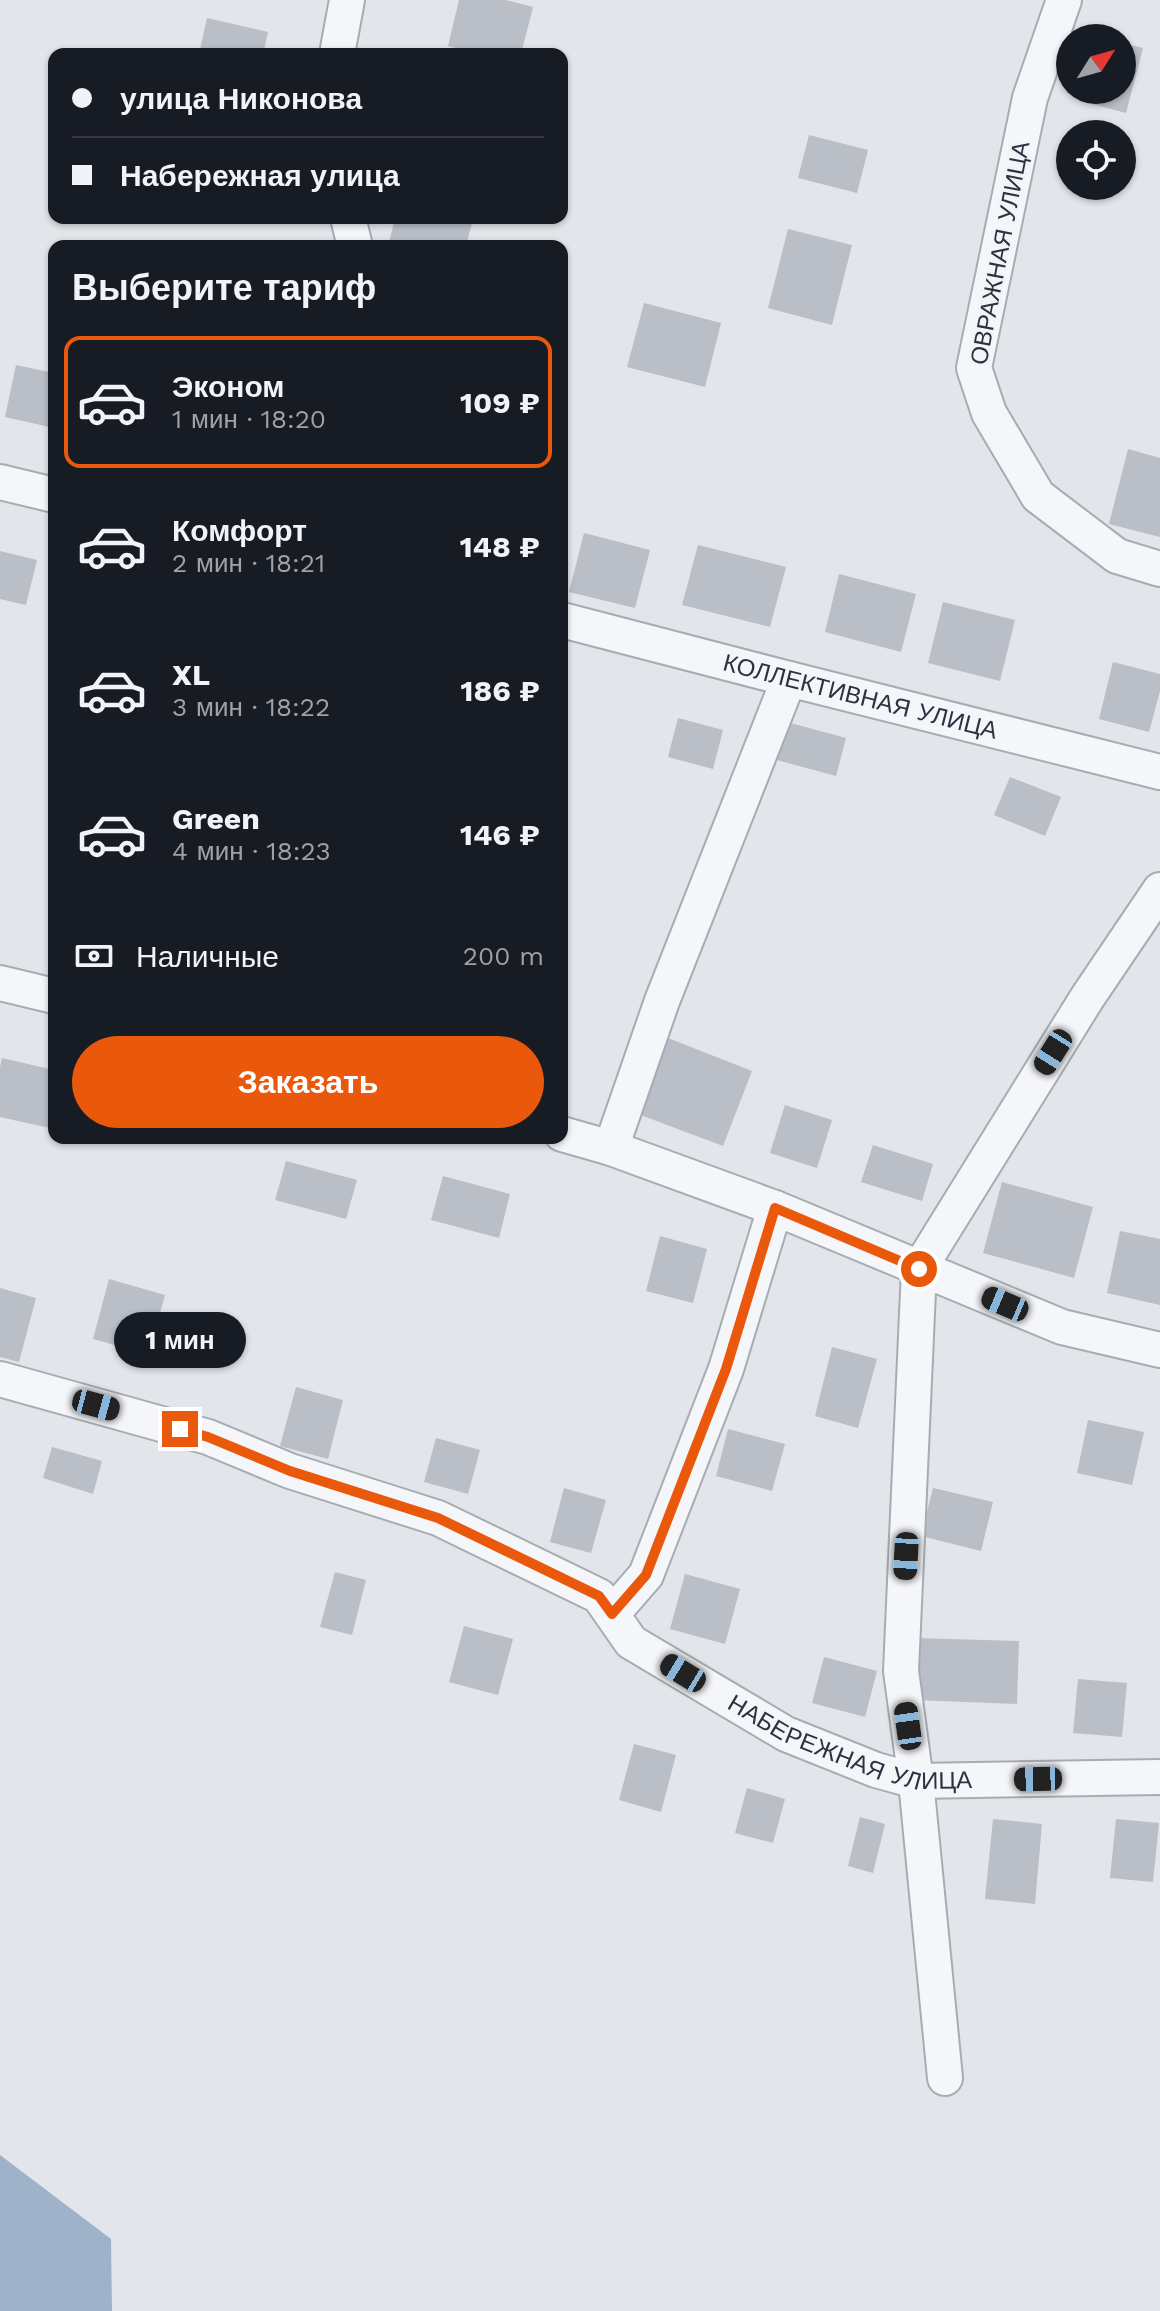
<!DOCTYPE html>
<html lang="ru">
<meta charset="utf-8">
<style>
:root{--surface:#171b24;--page:#242831;--text:#f1f3f6;--muted:#9ea1a6;--line:#363941;--accent:#ea580c}
body{margin:0;font-family:"Work Sans",sans-serif;background:var(--page);color:var(--text);height:100vh;display:flex;flex-direction:column;font-size:30px;white-space:nowrap}
*{box-sizing:border-box;margin:0}
p{font-size:26px;color:var(--muted)}
.icon{flex:none;width:44px;height:44px;fill:none;stroke:currentColor;stroke-width:2;stroke-linecap:round;stroke-linejoin:round}
.map{position:relative;flex:1;overflow:hidden}
.sheet{position:absolute;left:48px;top:240px;width:520px;height:904px;display:flex;flex-direction:column;background:var(--surface);border-radius:16px;box-shadow:0 2px 6px #0004}
.sheet>*{flex:none}
.hud{position:absolute;left:48px;top:48px;width:520px;height:176px;border-radius:16px;box-shadow:0 2px 6px #0004;display:grid;align-content:center;height:176px;padding:0 24px;background:var(--surface)}
.needle{width:52px;rotate:53deg}
.controls{position:absolute;left:1056px;top:24px;display:grid;gap:16px}
.controls a{display:grid;place-items:center;width:80px;height:80px;border-radius:50%;background:var(--surface);box-shadow:0 2px 6px #0004;font-size:40px}
.end{position:absolute;width:36px;height:36px;margin:-18px;border:10px solid #ea580c;background:#fff;box-shadow:0 0 0 4px #fff}
.from{border-radius:50%}
.bubble{position:absolute;height:56px;border-radius:28px;background:var(--surface);box-shadow:0 2px 6px #0004;font-size:26px;font-weight:700;line-height:56px;text-align:center}
.car{position:absolute;width:24px;height:48px;margin:-24px -12px;border-radius:10px;box-shadow:0 0 6px 2px #0007;background:linear-gradient(#222 24%,#8ab4d8 0 40%,#222 0 76%,#8ab4d8 0 86%,#222 0)}
.hud b{display:flex;align-items:center;gap:28px;height:76px;font-size:30px}
.hud b+b{border-top:2px solid var(--line)}
.hud i{width:20px;height:20px;background:var(--text)}
ul{padding:0;list-style:none}
li{display:flex;align-items:center;gap:24px;height:132px;margin:0 16px 12px;padding:0 8px;border:4px solid transparent;border-radius:16px}
li div{flex:1}
li b{display:block;font-size:30px}
li em{font-style:normal;font-weight:700}
li.current{border-color:var(--accent)}
li>.icon{width:72px;height:72px;stroke-width:1.5}
h2{padding:0 24px;font-size:36px;line-height:96px}
.pay{display:flex;align-items:center;gap:20px;height:88px;padding:0 24px;font-size:30px}
.pay p{margin-inline-start:auto}
.action{display:flex;gap:16px;margin-top:auto;padding:16px 24px}
.action a{flex:1;height:92px;border-radius:48px;background:var(--accent);color:#fff;font-size:32px;font-weight:700;line-height:92px;text-align:center}
.map>svg:first-child{display:block}
</style>
<div class="map">
<svg width="1160" height="2311" viewBox="0 0 1160 2311">
<rect width="100%" height="100%" fill="#e2e5ea"/>
<path fill="#9eb3c9" d="M0 2155 111 2239 112 2311H0Z"/>
<g fill="#b9bec7">
<path d="M459 0H506L533 7 521 54H480L448 46Z"/>
<path d="M207 18 268 32 263 54H199Z"/>
<path d="M1122 43 1143 48 1126 113 1081 101 1084 90H1122Z"/>
<path d="M809 135 868 150 857 193 798 178Z"/>
<path d="M395 218H453L472 223 466 246H388Z"/>
<path d="M788 229 852 245 832 325 768 308Z"/>
<path d="M644 303 721 323 705 387 627 367Z"/>
<path d="M16 365 54 373V428L5 417Z"/>
<path d="M1128 449 1160 458V537L1109 524Z"/>
<path d="M584 533 650 550 635 608 569 592Z"/>
<path d="M698 545 786 567 770 627 682 605Z"/>
<path d="M0 551 37 560 26 605 0 599Z"/>
<path d="M839 574 916 594 901 652 825 632Z"/>
<path d="M943 602 1015 620 1000 681 928 663Z"/>
<path d="M1113 662 1160 674V691L1149 732 1099 719Z"/>
<path d="M678 718 723 730 713 769 668 757Z"/>
<path d="M783 721 846 738 836 776 773 759Z"/>
<path d="M1010 777 1061 797 1045 836 994 815Z"/>
<path d="M668 1038 752 1071 723 1146 638 1114Z"/>
<path d="M2 1058 54 1070V1129L0 1117V1067Z"/>
<path d="M785 1105 832 1120 817 1168 770 1153Z"/>
<path d="M873 1145 933 1164 922 1201 861 1182Z"/>
<path d="M286 1161 357 1180 346 1219 275 1200Z"/>
<path d="M443 1176 510 1194 499 1238 431 1220Z"/>
<path d="M1002 1182 1093 1207 1074 1278 983 1253Z"/>
<path d="M1120 1231 1160 1239V1305L1107 1293Z"/>
<path d="M660 1236 707 1249 693 1303 646 1291Z"/>
<path d="M109 1279 165 1295 149 1354 93 1339Z"/>
<path d="M0 1288 36 1298 19 1362 0 1357Z"/>
<path d="M832 1347 877 1359 858 1428 815 1416Z"/>
<path d="M296 1387 343 1400 328 1459 280 1446Z"/>
<path d="M1088 1420 1144 1432 1132 1485 1077 1473Z"/>
<path d="M728 1429 785 1444 772 1491 716 1476Z"/>
<path d="M436 1438 480 1450 468 1494 424 1482Z"/>
<path d="M52 1447 102 1461 93 1494 43 1478Z"/>
<path d="M564 1488 606 1500 591 1553 550 1542Z"/>
<path d="M933 1488 993 1502 981 1551 921 1536Z"/>
<path d="M335 1572 366 1580 352 1635 320 1627Z"/>
<path d="M685 1574 740 1589 725 1644 670 1629Z"/>
<path d="M464 1626 513 1639 498 1695 449 1682Z"/>
<path d="M916 1638 1019 1641 1017 1704 914 1700Z"/>
<path d="M824 1657 877 1671 865 1717 812 1703Z"/>
<path d="M1078 1679 1127 1683 1122 1737 1073 1733Z"/>
<path d="M634 1744 676 1755 661 1812 619 1800Z"/>
<path d="M747 1788 785 1799 773 1843 735 1833Z"/>
<path d="M860 1817 885 1824 873 1873 848 1866Z"/>
<path d="M993 1819 1042 1824 1035 1904 985 1899Z"/>
<path d="M1116 1819 1159 1823 1153 1882 1110 1878Z"/>
</g>
<g fill="none" stroke-linecap="round" stroke-linejoin="round">
<g stroke="#a7acb4" stroke-width="38">
<g id="minor">
<path d="M1064 0 1030 98 974 368 989 413 1038 496 1117 556 1160 569"/>
<path d="M337 54 347 0"/>
<path d="M348 218 355 246"/>
<path d="M0 482 54 495"/>
<path id="s1" d="M562 620 789 679 1160 772"/>
<path d="M0 983 54 996"/>
<path d="M562 1134 611 1148 775 1208 1062 1327 1160 1350"/>
<path d="M611 1148 662 1001 789 679"/>
<path id="s2" d="M0 1379 208 1437 290 1471 438 1518 599 1596 631 1642 786 1734 876 1770 916 1781 1160 1777"/>
<path d="M612 1614 646 1575 726 1369 775 1208"/>
<path d="M945 2078 916 1781 901 1671 919 1269 1087 998 1160 890"/>
</g>
</g>
<use href="#minor" stroke="#f5f6f9" stroke-width="34"/>
</g>
<g fill="none" stroke-linecap="round" stroke-linejoin="round">
<path stroke="#ea580c" stroke-width="10" d="M180 1429 208 1437 290 1471 438 1518 599 1596 612 1614 646 1575 726 1369 775 1208 919 1269"/>
</g>
<g text-anchor="middle" stroke-width="6" stroke-linejoin="round" paint-order="stroke">
<g font-size="24" fill="#2a3342" stroke="#f2f4f8">
<text transform="translate(1000 253) rotate(-79)" y="8">ОВРАЖНАЯ УЛИЦА</text>
<text dy="8" stroke="none"><textPath href="#s1" startOffset="308">КОЛЛЕКТИВНАЯ УЛИЦА</textPath></text>
<text dy="8" stroke="none"><textPath href="#s2" startOffset="940">НАБЕРЕЖНАЯ УЛИЦА</textPath></text>
</g>
</g>
</svg>
<div class="controls">
<a><svg class="needle" viewBox="-14 -14 28 28"><path d="M0-13l5 13h-10z" fill="#e53935"/><path d="M0 13l5-13h-10z" fill="#9ea1a6"/></svg></a>
<a><svg class="icon" aria-label="locate" viewBox="0 0 24 24"><circle cx="12" cy="12" r="6"/><path d="M12 2v4M12 18v4M2 12h4M18 12h4"/></svg></a>
</div>
<i class="end from" style="left:919px;top:1269px"></i>
<i class="end" style="left:180px;top:1429px"></i>
<div class="bubble" style="left:114px;top:1312px;width:132px">1 мин</div>
<i class="car" style="left:1053px;top:1052px;rotate:212deg"></i>
<i class="car" style="left:1005px;top:1304px;rotate:293deg"></i>
<i class="car" style="left:96px;top:1405px;rotate:105deg"></i>
<i class="car" style="left:906px;top:1556px;rotate:183deg"></i>
<i class="car" style="left:683px;top:1673px;rotate:301deg"></i>
<i class="car" style="left:908px;top:1726px;rotate:352deg"></i>
<i class="car" style="left:1038px;top:1779px;rotate:269deg"></i>
<div class="hud">
<b><i class="from"></i>улица Никонова</b>
<b><i></i>Набережная улица</b>
</div>
<section class="sheet">
<h2>Выберите тариф</h2>
<ul>
<li class="current"><svg class="icon" aria-label="car" viewBox="0 0 24 24"><path d="M5 17H2v-5l4-1 3-4h7l3 4 3 1v5h-3M9 17h6M6 11h13"/><circle cx="7" cy="17" r="2"/><circle cx="17" cy="17" r="2"/></svg><div><b>Эконом</b><p>1 мин · 18:20</p></div><em>109 ₽</em></li>
<li><svg class="icon" aria-label="car" viewBox="0 0 24 24"><path d="M5 17H2v-5l4-1 3-4h7l3 4 3 1v5h-3M9 17h6M6 11h13"/><circle cx="7" cy="17" r="2"/><circle cx="17" cy="17" r="2"/></svg><div><b>Комфорт</b><p>2 мин · 18:21</p></div><em>148 ₽</em></li>
<li><svg class="icon" aria-label="car" viewBox="0 0 24 24"><path d="M5 17H2v-5l4-1 3-4h7l3 4 3 1v5h-3M9 17h6M6 11h13"/><circle cx="7" cy="17" r="2"/><circle cx="17" cy="17" r="2"/></svg><div><b>XL</b><p>3 мин · 18:22</p></div><em>186 ₽</em></li>
<li><svg class="icon" aria-label="car" viewBox="0 0 24 24"><path d="M5 17H2v-5l4-1 3-4h7l3 4 3 1v5h-3M9 17h6M6 11h13"/><circle cx="7" cy="17" r="2"/><circle cx="17" cy="17" r="2"/></svg><div><b>Green</b><p>4 мин · 18:23</p></div><em>146 ₽</em></li>
</ul>
<div class="pay"><svg class="icon" aria-label="cash" viewBox="0 0 24 24"><path d="M3 7h18v10H3z"/><circle cx="12" cy="12" r="2"/></svg>Наличные<p>200 m</p></div>
<div class="action"><a>Заказать</a></div>
</section>
</div>
